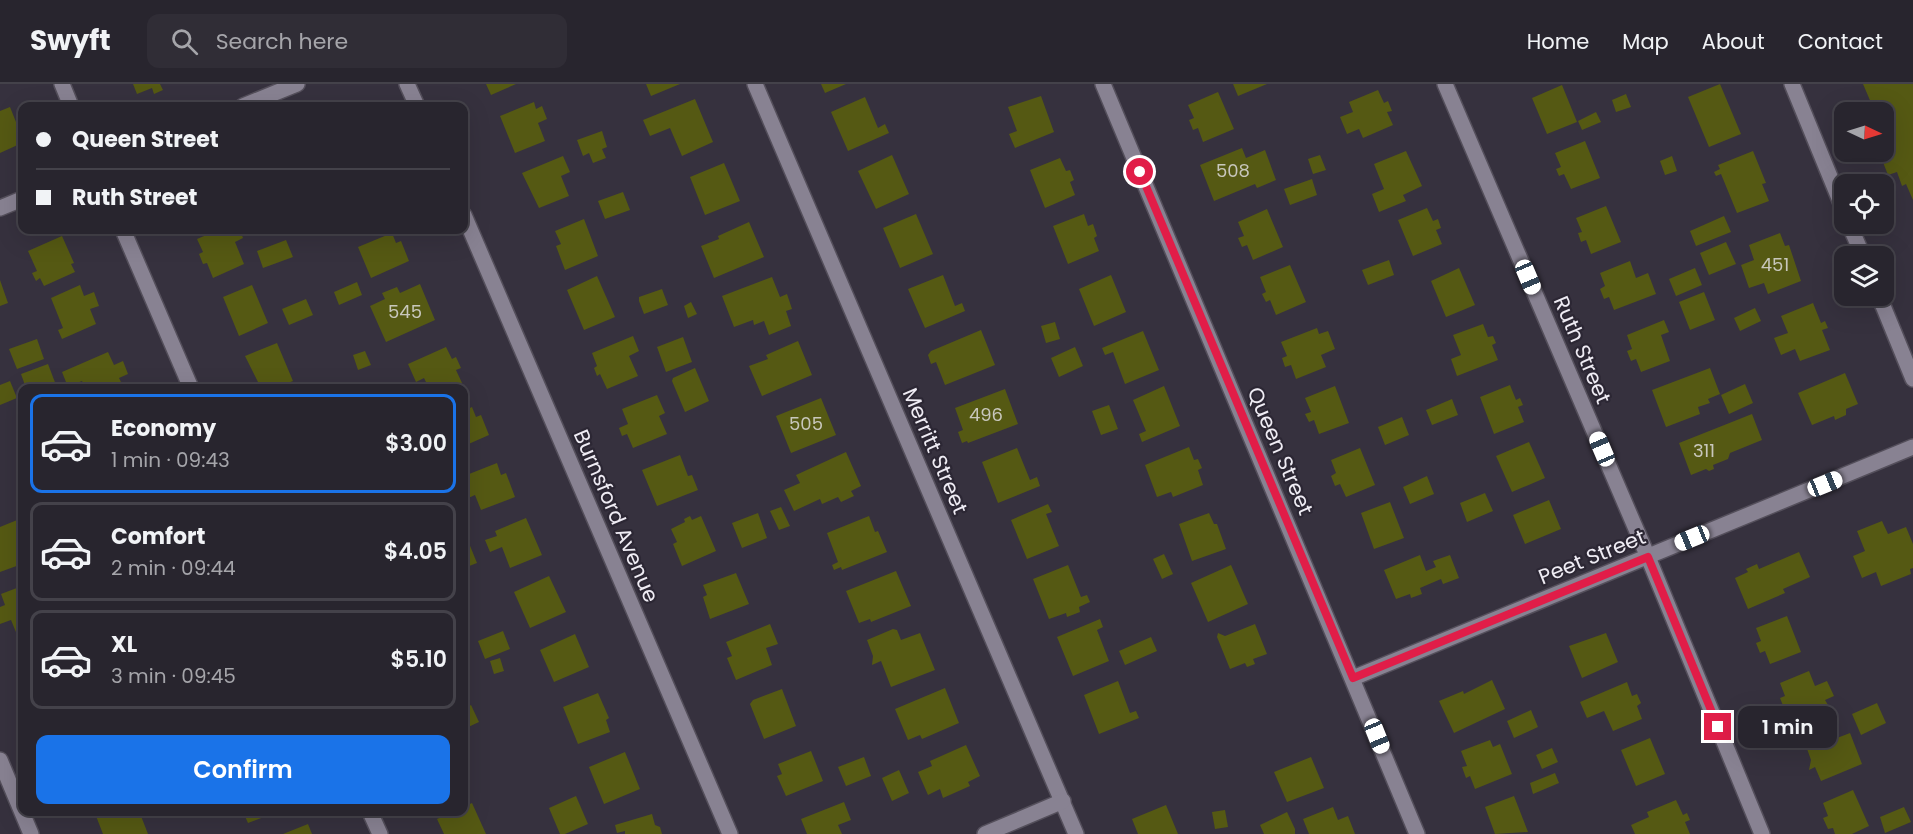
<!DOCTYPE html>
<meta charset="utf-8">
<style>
:root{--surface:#28252e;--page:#302d36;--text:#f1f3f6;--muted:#a5a5aa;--line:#44424a;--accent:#1a73e8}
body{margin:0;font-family:Poppins,sans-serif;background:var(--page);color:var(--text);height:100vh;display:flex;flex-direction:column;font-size:22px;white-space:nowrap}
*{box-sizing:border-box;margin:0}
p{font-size:20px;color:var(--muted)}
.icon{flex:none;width:33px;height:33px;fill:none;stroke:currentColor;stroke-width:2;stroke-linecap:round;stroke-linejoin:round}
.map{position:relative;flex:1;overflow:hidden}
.sheet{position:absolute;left:18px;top:300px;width:450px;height:432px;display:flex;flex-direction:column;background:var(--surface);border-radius:12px;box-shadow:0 6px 24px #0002,0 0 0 2px var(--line)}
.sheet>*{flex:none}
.hud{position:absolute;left:18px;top:18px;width:450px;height:132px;border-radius:12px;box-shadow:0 6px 24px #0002,0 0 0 2px var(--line);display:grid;align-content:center;height:132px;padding:0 18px;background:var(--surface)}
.needle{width:39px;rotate:94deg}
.controls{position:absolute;left:1834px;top:18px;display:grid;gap:12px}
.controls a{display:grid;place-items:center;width:60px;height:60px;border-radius:12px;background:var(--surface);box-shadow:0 6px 24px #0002,0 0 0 2px var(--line);font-size:30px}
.end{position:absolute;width:27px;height:27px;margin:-14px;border:8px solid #e11d48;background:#fff;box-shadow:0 0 0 3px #fff}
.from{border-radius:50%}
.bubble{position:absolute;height:42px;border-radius:12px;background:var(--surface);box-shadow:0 6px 24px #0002,0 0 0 2px var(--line);font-size:20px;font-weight:600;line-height:42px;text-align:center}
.car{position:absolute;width:18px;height:36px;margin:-18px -9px;border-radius:8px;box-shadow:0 0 4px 2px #0007;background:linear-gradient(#fff 24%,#345 0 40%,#fff 0 76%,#345 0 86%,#fff 0)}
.hud b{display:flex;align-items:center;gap:21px;height:57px;font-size:22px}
.hud b+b{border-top:2px solid var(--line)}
.hud i{width:15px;height:15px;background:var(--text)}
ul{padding:10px 0 0;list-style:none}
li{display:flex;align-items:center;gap:18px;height:99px;margin:0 12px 9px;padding:0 6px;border:3px solid var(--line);border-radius:12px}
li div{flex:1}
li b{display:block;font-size:22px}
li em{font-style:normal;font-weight:600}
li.selected{border-color:var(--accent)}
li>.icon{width:54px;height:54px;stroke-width:1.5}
.button{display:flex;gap:12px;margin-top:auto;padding:12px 18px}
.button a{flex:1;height:69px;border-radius:12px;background:var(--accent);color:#fff;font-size:24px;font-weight:600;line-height:69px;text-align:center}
header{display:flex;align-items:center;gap:36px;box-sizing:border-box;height:84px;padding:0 30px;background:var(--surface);border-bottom:2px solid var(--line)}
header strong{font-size:28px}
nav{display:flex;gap:33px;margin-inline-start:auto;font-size:21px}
.search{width:420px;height:54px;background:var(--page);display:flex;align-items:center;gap:15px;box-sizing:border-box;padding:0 21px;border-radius:12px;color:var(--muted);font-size:22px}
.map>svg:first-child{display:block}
</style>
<header>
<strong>Swyft</strong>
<div class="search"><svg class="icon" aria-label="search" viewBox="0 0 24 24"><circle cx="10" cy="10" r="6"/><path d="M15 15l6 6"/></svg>Search here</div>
<nav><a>Home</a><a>Map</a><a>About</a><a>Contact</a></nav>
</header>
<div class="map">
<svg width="1913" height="750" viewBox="0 0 1913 750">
<rect width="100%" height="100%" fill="#36313e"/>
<g fill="#555913">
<path d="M133 0H160L163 6 154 10 152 4 137 10Z"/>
<path d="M486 0H516L491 11Z"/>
<path d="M646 0H680L651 12Z"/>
<path d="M821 0H846L825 9Z"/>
<path d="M1233 0H1267L1238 12Z"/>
<path d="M1720 0 1741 50 1709 63 1688 13Z"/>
<path d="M1863 0H1913V116L1906 100 1902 102 1897 88 1888 91 1879 68H1884L1886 63 1884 28H1875Z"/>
<path d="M1562 1 1577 38 1547 50 1532 14Z"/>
<path d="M1378 6 1384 19 1388 17 1392 27 1387 28 1393 41 1363 54 1359 45 1347 50 1340 33 1353 28 1349 18Z"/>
<path d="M1218 8 1234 45 1203 58 1198 44 1193 46 1189 36 1194 34 1188 21Z"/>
<path d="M1626 10 1631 23 1616 28 1612 16Z"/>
<path d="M1041 12 1054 48 1015 64 1009 50 1017 47 1008 23Z"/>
<path d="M865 13 878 44 885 40 889 49 848 67 831 28Z"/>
<path d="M695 15 713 58 682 72 670 44 650 52 643 36Z"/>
<path d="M534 18 536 25 542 22 547 35 538 39 545 57 515 69 500 32Z"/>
<path d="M10 23 22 53V59L0 69V27Z"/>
<path d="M1596 28 1601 38 1582 46 1578 37Z"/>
<path d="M602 47 607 63 602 65 606 74 593 79 589 69 583 72 577 56Z"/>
<path d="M1585 57 1600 94 1571 105 1564 90 1559 92 1556 85 1561 83 1555 69Z"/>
<path d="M1242 64 1246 74 1265 66 1276 96 1257 104 1255 100 1214 117 1200 81Z"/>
<path d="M1406 67 1422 102 1403 111 1406 117 1379 128 1372 110 1384 105 1374 80Z"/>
<path d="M1753 67 1766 99 1762 100 1769 117 1737 129 1721 90 1716 92 1714 88 1720 85 1718 81Z"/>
<path d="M892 71 909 110 876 125 858 87Z"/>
<path d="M1320 71 1326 86 1313 90 1308 75Z"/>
<path d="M563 72 570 88 561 92 569 112 539 124 522 89Z"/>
<path d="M1672 72 1677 87 1665 91 1660 77Z"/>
<path d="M1060 74 1066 87 1070 86 1074 96 1070 98 1075 111 1045 124 1030 86Z"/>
<path d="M724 79 740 117 705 131 690 93Z"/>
<path d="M1312 95 1317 111 1290 121 1284 105Z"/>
<path d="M623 108 630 126 605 135 598 117Z"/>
<path d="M1606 122 1621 158 1591 170 1586 156 1581 158 1578 149 1582 148 1576 134Z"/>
<path d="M1427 124 1433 137 1438 135 1441 144 1436 146 1442 160 1413 172 1398 136Z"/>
<path d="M1267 125 1283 163 1253 176 1247 161 1242 163 1238 154 1244 152 1238 138Z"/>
<path d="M916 130 933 170 900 184 883 144Z"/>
<path d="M1084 130 1088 142 1093 140 1097 152 1094 154 1099 167 1068 180 1053 142Z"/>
<path d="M1724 132 1731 148 1696 162 1690 147Z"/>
<path d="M584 135 598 172 565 186 556 162 561 160 555 147Z"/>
<path d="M749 138 764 173 714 194 701 162 719 155 718 152Z"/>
<path d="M218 146H240L243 154 235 158 244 180 213 194 207 179 203 180 199 170 203 168 197 155Z"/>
<path d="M392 149 396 159 401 157 409 177 371 194 358 163Z"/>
<path d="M1780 149 1785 162 1789 161 1801 197 1768 210 1764 199 1749 204 1741 181 1754 176 1749 161Z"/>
<path d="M62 152 74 179 71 180 75 188 44 202 40 194 36 197 32 189 37 187 28 167Z"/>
<path d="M286 156 293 173 263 184 257 167Z"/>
<path d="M1726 158 1736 180 1709 191 1700 169Z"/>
<path d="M1389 176 1394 191 1368 201 1362 186Z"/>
<path d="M1630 177 1636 194 1648 189 1656 210 1614 226 1609 213 1604 215 1600 205 1605 202 1600 189Z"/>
<path d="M1290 181 1306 218 1276 231 1270 216 1266 218 1262 210 1266 208 1260 193Z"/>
<path d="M1459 184 1475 221 1446 233 1431 197Z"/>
<path d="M1695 184 1702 201 1676 212 1669 195Z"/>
<path d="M943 191 955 222 962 219 965 227 925 244 908 205Z"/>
<path d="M1111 191 1126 228 1094 242 1079 205Z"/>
<path d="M597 192 615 233 584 246 567 206Z"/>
<path d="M772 193 780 213 787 210 792 225 786 227 791 242 769 251 764 237 754 241 753 236 734 243 722 212Z"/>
<path d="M0 196 8 219 0 222Z"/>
<path d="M357 198 362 211 339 221 334 208Z"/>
<path d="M420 200 435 236 386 258 370 222 385 215 382 209 397 203 400 209Z"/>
<path d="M80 201 84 212 94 208 99 222 90 225 96 240 62 255 58 246 63 244 51 214Z"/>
<path d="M252 201 268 239 239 252 223 213Z"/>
<path d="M662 205 668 221 644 230 639 217V213Z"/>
<path d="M1704 208 1715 236 1690 246 1679 218Z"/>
<path d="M306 215 313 231 289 241 282 225Z"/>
<path d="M691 218 697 230 688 234 684 222Z"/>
<path d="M1813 219 1821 239 1825 237 1828 244 1822 246 1830 266 1800 277 1795 265 1781 271 1774 254 1788 249 1781 232Z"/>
<path d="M1755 224 1761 237 1740 247 1734 234Z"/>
<path d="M1664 236 1669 248 1661 251 1670 277 1641 288 1636 275 1631 277 1627 267 1632 265 1627 251Z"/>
<path d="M1055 238 1060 255 1046 259 1041 242Z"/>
<path d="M1483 240 1488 253 1493 252 1496 259 1492 261 1498 276 1457 292 1451 275 1461 271 1453 251Z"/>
<path d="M1317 244 1319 250 1328 247 1335 265 1321 271 1326 283 1296 295 1291 281 1285 283 1282 274 1287 272 1281 258Z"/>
<path d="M981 246 995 281 945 301 936 278 931 280 928 271 931 267Z"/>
<path d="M1143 247 1159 286 1125 300 1113 268 1105 271 1102 264Z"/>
<path d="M633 252 639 267 629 272 638 292 607 305 600 290 597 292 594 284 597 282 592 269Z"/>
<path d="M683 253 692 278 666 288 657 263Z"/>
<path d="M37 255 44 275 17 285 9 265Z"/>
<path d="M798 257 812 291 762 312 749 282 768 275 766 271Z"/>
<path d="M277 259 293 297 276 304H261L245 272Z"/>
<path d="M446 263 452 275 456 273 461 284 456 286 462 299 449 304H429L424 294 416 298 408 280Z"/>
<path d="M1075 263 1083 282 1059 293 1051 274Z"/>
<path d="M365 267 371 281 358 286 353 271Z"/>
<path d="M108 268 114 281 123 277 128 290 119 294 124 304H85L82 297 68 303 62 288Z"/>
<path d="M48 280 56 301 47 304H26L21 290Z"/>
<path d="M695 284 709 317 685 328 672 297 673 294Z"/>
<path d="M1710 284 1720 310 1708 315 1710 319 1698 323 1700 330 1666 343 1652 306Z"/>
<path d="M1845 289 1858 320 1846 325V331L1835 336 1834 332 1812 341 1798 309Z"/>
<path d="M10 297 17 314 0 321V301Z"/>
<path d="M1745 300 1753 319 1729 330 1721 311Z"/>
<path d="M1510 301 1516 316 1520 314 1523 321 1518 323 1524 338 1494 350 1480 313Z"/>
<path d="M1164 302 1180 342 1142 358 1139 350 1146 347 1133 316Z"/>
<path d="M1335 302 1349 339 1319 350 1314 336 1309 338 1305 330 1311 328 1305 314Z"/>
<path d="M1005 305 1018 340 968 359 967 357 962 359 958 348 963 346 955 324Z"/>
<path d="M657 311 665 329 659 332 667 350 633 364 627 350 622 352 619 344 628 340 622 325Z"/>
<path d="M821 314 836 351 791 369 776 332Z"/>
<path d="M1452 315 1458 331 1432 341 1426 326Z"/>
<path d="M1109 321 1118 345 1101 351 1092 327Z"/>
<path d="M472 323 476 333 481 331 489 351 464 362V327Z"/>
<path d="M1752 330 1762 356 1730 369 1728 375 1713 381 1714 385 1709 387 1706 385 1691 391 1679 359Z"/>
<path d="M1402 333 1409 351 1385 361 1378 343Z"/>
<path d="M1529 358 1545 394 1512 408 1496 372Z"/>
<path d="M1189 363 1194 376 1198 375 1202 384 1198 386 1203 401 1173 413 1171 408 1157 413 1145 381Z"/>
<path d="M1017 364 1030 396 1037 393 1040 402 998 419 982 378Z"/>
<path d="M1360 364 1375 401 1346 413 1340 400 1335 402 1331 392 1336 389 1331 376Z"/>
<path d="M846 368 861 402 851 407 854 412 841 418 838 413 822 420 820 415 794 427 784 406 800 399 796 391Z"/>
<path d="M680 371 688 392 692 391 698 406 657 422 642 386Z"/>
<path d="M497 379 501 391 506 389 515 413 481 426 475 411 464 416V392Z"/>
<path d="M1427 392 1434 410 1410 420 1403 403Z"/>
<path d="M1485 409 1493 427 1467 438 1460 419Z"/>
<path d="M1549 416 1561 445 1525 460 1513 431Z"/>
<path d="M1390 418 1404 454 1374 465 1361 429Z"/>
<path d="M1048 420 1052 428 1046 430 1059 462 1027 475 1011 436Z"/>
<path d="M781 423 790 442 779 446 770 427Z"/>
<path d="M758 429 767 454 742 464 732 439Z"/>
<path d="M1209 429 1214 440H1217L1226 465 1192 477 1179 440Z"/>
<path d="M690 432 692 436 701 432 716 467 682 482 673 460 677 458 671 445 685 438 684 435Z"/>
<path d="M869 432 875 448 878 447 887 468 842 486 841 483 834 486 832 481 838 478 827 449Z"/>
<path d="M22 434V480L0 488V443Z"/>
<path d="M526 434 542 471 510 484 502 463 490 468 485 456 497 452 495 447Z"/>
<path d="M1882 437 1888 450 1906 443 1913 460V484L1910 485 1911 490 1881 502 1876 488 1862 494 1853 472 1865 467 1857 447Z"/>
<path d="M464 447 477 479 464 484Z"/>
<path d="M1799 468 1810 493 1783 505 1785 509 1748 525 1735 494 1748 488 1746 485 1757 480 1759 485Z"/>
<path d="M1164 470 1173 490 1162 495 1153 475Z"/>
<path d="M1420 471 1426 487 1436 483 1433 477 1450 471 1459 494 1443 500 1441 495 1420 504 1422 510 1411 514 1410 510 1396 515 1384 486Z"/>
<path d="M1068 481 1081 513 1087 511 1090 518 1079 523 1080 528 1067 533 1066 529 1049 535 1033 495Z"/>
<path d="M1231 481 1248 520 1208 538 1191 499Z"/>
<path d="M896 487 911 522 871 538 870 535 859 539 846 507Z"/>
<path d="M736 489 749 520 710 535 703 513 707 511 703 501Z"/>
<path d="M549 492 566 528 530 544 514 508Z"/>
<path d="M22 502V551L18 553 11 536 0 540V523L5 521 1 510Z"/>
<path d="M1787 532 1801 568 1770 580 1765 567 1760 569 1756 559 1761 557 1756 544Z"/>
<path d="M1100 535 1103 543 1097 546 1109 577 1073 592 1057 553Z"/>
<path d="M770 540 778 560 766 564 772 581 736 596 727 574 732 572 726 558Z"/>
<path d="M1255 540 1267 570 1253 575 1255 580 1247 583 1245 579 1230 585 1217 553 1218 549 1225 552Z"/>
<path d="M893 545 897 546 901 556 920 549 935 586 891 603 881 577 872 581 873 572 867 556Z"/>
<path d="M503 547 510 565 485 575 478 557Z"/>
<path d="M1606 549 1618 578 1582 594 1569 562Z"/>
<path d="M575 550 589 583 554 598 540 566Z"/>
<path d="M1151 553 1157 567 1125 581 1119 567Z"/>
<path d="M500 574 504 587 494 590 490 577Z"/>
<path d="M1809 587 1815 602 1827 597 1834 612 1825 616 1828 621 1794 635 1789 622 1784 624 1780 614 1785 612 1780 599Z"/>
<path d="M1492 596 1505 625 1454 649 1439 617 1463 607 1464 610Z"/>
<path d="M1118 597 1130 629 1136 627 1139 634 1099 650 1084 611Z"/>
<path d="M1627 598 1632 612 1637 610 1641 619 1637 622 1642 635 1613 647 1604 627 1587 634 1580 618Z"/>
<path d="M945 604 959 639 922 655 920 651 908 656 895 625Z"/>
<path d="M782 605 796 642 764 655 750 620 753 616Z"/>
<path d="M598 609 609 634 606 636 610 648 578 660 563 623Z"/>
<path d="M1877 619 1886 639 1861 651 1852 630Z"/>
<path d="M471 621 479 638 464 645V625Z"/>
<path d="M1531 626 1538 643 1514 654 1507 637Z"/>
<path d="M1836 649 1837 654 1850 649 1862 680 1821 697 1815 683 1809 686 1811 676 1806 662Z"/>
<path d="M1650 654 1665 690 1636 702 1621 666Z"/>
<path d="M1490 656 1493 663 1500 660 1512 690 1475 705 1470 692 1466 694 1462 683 1467 682 1461 667Z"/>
<path d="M966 661 980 692 968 698 970 702 943 714 940 705 928 711 918 688 932 682 930 677Z"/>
<path d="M1552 664 1558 678 1542 685 1536 671Z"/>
<path d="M811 667 823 697 786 712 777 692 782 690 778 680Z"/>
<path d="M625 668 640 705 604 720 589 683Z"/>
<path d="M864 673 871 692 846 702 838 683Z"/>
<path d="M1311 673 1324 704 1287 718 1274 688Z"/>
<path d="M899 686 909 709 892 717 882 694Z"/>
<path d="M1555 689 1559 699 1533 710 1530 699Z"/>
<path d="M1853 706 1869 742 1852 750H1835L1833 744 1828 745 1823 734 1828 732 1823 719Z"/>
<path d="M576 712 588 740 565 750H560L549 724Z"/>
<path d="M1514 712 1528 748 1495 750 1485 723Z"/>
<path d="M1676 716 1683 731 1687 729 1690 736 1685 738 1690 750H1635L1631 741 1649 733 1647 728Z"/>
<path d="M844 718 851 736 838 741 842 750H807L801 735Z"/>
<path d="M472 719 486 750H444L437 735 453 728H464V723Z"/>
<path d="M1166 721 1178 750H1138L1132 735Z"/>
<path d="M1333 723 1338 736 1348 732 1355 750H1309L1303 735Z"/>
<path d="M1904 723 1911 738 1885 749 1880 733Z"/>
<path d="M1225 726 1228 743 1215 745 1212 728Z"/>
<path d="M108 728H141L143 732H141L148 750H103L96 732Z"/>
<path d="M243 728H277L248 739Z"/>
<path d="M1287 728 1295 745V750H1264L1260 741Z"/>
<path d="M652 730 655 741 660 743 662 750H625V747L617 749 615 741Z"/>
<path d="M308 740 312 750H283Z"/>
</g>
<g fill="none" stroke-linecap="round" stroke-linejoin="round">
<g stroke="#544f5b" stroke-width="18">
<g id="street">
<path d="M62 0 71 22"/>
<path d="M407 0 417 22"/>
<path d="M755 0 1076 750"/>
<path d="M1103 0 1417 750"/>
<path d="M1445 0 1648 473 1762 750"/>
<path d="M1792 0 1845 129"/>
<path d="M243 22 297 0"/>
<path d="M0 124 22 115"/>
<path d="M464 131 730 750"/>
<path d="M1849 140 1863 172"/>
<path d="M123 146 191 304"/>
<path d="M1879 212 1913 295"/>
<path d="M1353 594 1913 363"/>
<path d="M0 676 31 750"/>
<path d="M370 728 380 750"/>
<path d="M985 750 1063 717"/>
</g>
</g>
<use href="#street" stroke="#888292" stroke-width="15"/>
</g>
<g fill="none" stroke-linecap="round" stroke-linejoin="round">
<path stroke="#e11d48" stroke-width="8" d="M1140 88 1353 594 1648 473 1718 643"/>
</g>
<g text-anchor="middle" stroke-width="4.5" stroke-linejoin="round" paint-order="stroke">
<g font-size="18" fill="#c8c7bc">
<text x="1233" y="93">508</text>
<text x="1775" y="187">451</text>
<text x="405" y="234">545</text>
<text x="986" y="337">496</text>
<text x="806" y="346">505</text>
<text x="1704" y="373">311</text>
</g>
<g font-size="21" fill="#efecf4" stroke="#2c2734">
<text transform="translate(1582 266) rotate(67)" y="7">Ruth Street</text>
<text transform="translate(935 367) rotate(67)" y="7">Merritt Street</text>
<text transform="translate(1280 367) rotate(67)" y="7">Queen Street</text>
<text transform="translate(616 432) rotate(67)" y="7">Burnsford Avenue</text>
<text transform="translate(1592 473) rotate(-22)" y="7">Peet Street</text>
</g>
</g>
</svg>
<div class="controls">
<a><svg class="needle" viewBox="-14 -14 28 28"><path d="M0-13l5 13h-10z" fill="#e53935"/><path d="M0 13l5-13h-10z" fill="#a5a5aa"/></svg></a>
<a><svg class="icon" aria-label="locate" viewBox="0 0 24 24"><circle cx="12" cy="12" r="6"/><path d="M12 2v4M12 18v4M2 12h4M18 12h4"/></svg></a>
<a><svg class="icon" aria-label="layers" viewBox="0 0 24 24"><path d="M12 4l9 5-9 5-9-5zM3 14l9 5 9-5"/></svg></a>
</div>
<i class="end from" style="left:1140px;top:88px"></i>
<i class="end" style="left:1718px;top:643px"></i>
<div class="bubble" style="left:1738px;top:622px;width:99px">1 min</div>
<i class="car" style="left:1528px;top:193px;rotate:157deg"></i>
<i class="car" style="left:1602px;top:365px;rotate:337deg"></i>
<i class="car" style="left:1825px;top:400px;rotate:68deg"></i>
<i class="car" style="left:1692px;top:454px;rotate:248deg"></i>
<i class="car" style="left:1377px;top:652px;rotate:158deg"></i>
<div class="hud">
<b><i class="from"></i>Queen Street</b>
<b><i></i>Ruth Street</b>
</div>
<section class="sheet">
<ul>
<li class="selected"><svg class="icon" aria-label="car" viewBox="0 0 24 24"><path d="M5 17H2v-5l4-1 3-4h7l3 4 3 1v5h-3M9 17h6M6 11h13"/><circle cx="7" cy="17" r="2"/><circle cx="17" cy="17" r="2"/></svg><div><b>Economy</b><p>1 min · 09:43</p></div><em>$3.00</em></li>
<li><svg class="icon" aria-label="car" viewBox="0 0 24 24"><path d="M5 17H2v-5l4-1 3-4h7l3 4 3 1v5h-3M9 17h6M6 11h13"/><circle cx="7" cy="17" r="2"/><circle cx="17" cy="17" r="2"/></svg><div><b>Comfort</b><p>2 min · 09:44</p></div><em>$4.05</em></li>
<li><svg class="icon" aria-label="car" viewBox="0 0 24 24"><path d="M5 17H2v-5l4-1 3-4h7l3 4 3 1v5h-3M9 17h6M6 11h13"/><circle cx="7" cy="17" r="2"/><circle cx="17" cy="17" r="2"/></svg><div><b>XL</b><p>3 min · 09:45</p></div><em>$5.10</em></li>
</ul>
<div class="button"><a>Confirm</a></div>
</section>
</div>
